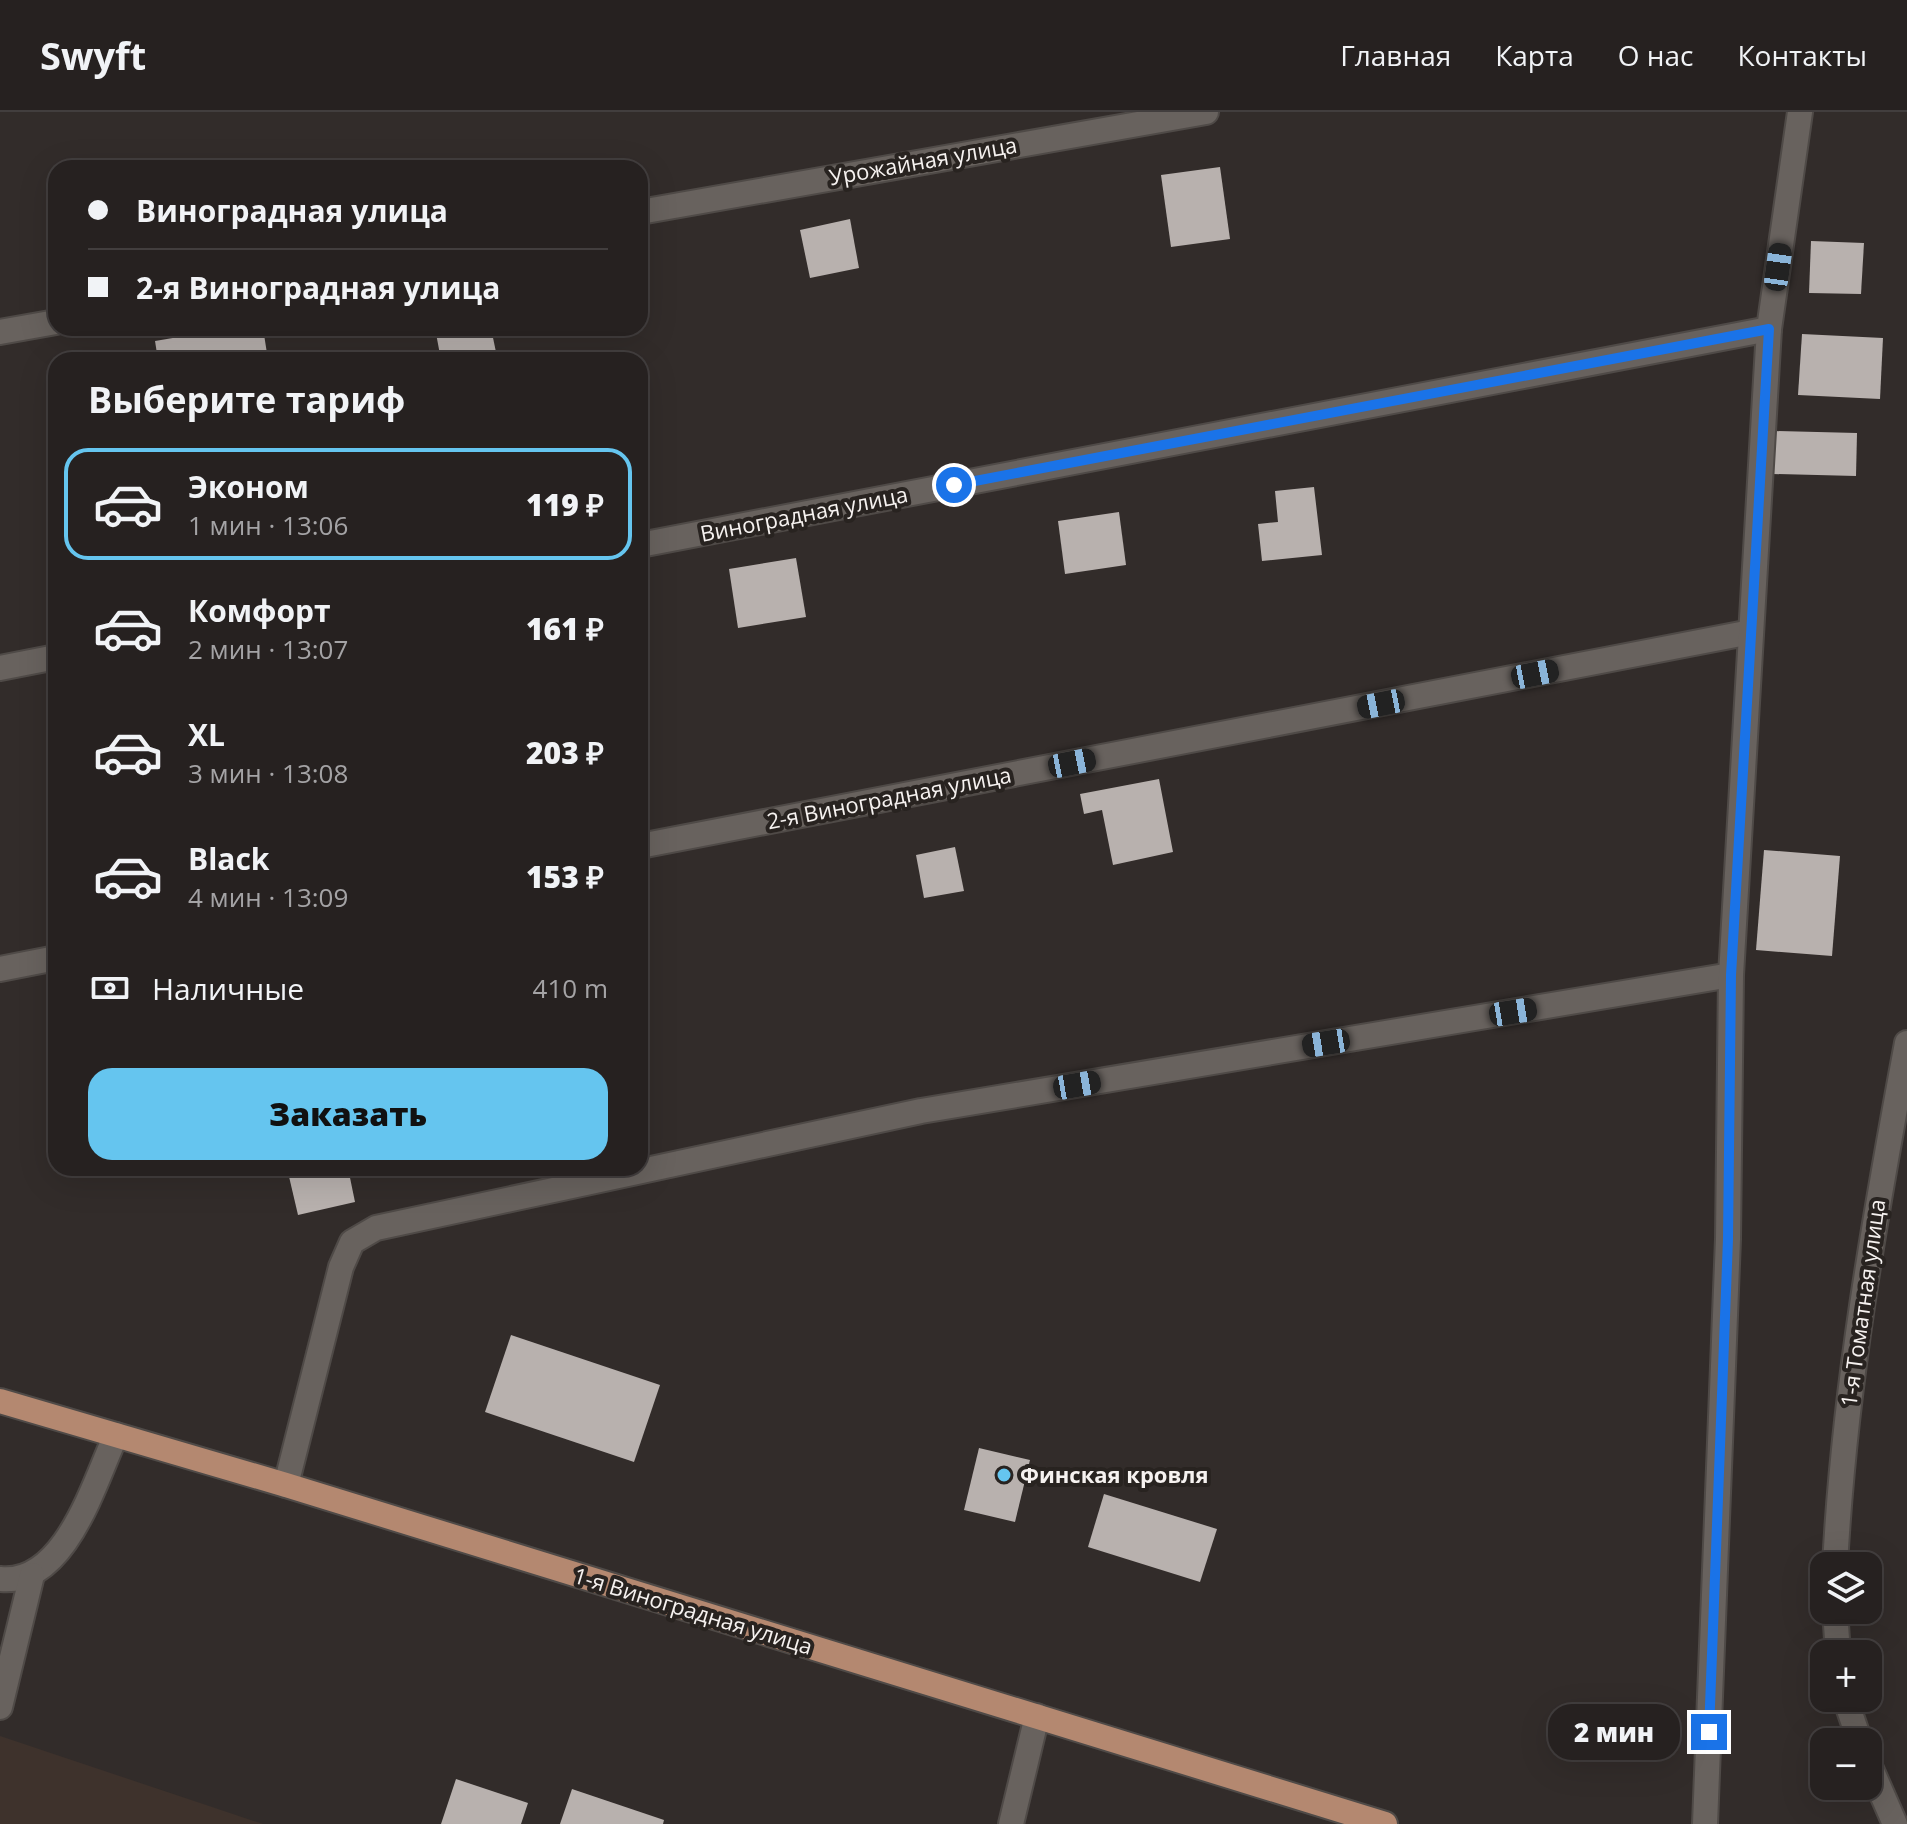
<!DOCTYPE html>
<html lang="ru">
<meta charset="utf-8">
<style>
:root{--surface:#262120;--page:#322e2d;--text:#f1f3f6;--muted:#a4a3a5;--line:#423e3e;--accent:#65c5ef}
body{margin:0;font-family:"Open Sans",sans-serif;background:var(--page);color:var(--text);height:100vh;display:flex;flex-direction:column;font-size:30px;white-space:nowrap}
*{box-sizing:border-box;margin:0}
p{font-size:26px;color:var(--muted)}
.icon{flex:none;width:44px;height:44px;fill:none;stroke:currentColor;stroke-width:2;stroke-linecap:round;stroke-linejoin:round}
.map{position:relative;flex:1;overflow:hidden}
.sheet{position:absolute;left:48px;top:240px;width:600px;height:824px;display:flex;flex-direction:column;background:var(--surface);border-radius:24px;box-shadow:0 8px 32px #0002,0 0 0 2px var(--line)}
.sheet>*{flex:none}
.guide{position:absolute;left:48px;top:48px;width:600px;height:176px;border-radius:24px;box-shadow:0 8px 32px #0002,0 0 0 2px var(--line);display:grid;align-content:center;height:176px;padding:0 40px;background:var(--surface)}
.buttons{position:absolute;left:1810px;top:1440px;display:grid;gap:16px}
.buttons a{display:grid;place-items:center;width:72px;height:72px;border-radius:16px;background:var(--surface);box-shadow:0 8px 32px #0002,0 0 0 2px var(--line);font-size:40px}
.end{position:absolute;width:36px;height:36px;margin:-18px;border:10px solid #1a73e8;background:#fff;box-shadow:0 0 0 4px #fff}
.from{border-radius:50%}
.bubble{position:absolute;height:56px;border-radius:24px;background:var(--surface);box-shadow:0 8px 32px #0002,0 0 0 2px var(--line);font-size:26px;font-weight:800;line-height:56px;text-align:center}
.car{position:absolute;width:24px;height:48px;margin:-24px -12px;border-radius:10px;box-shadow:0 0 6px 2px #0007;background:linear-gradient(#222 24%,#8ab4d8 0 40%,#222 0 76%,#8ab4d8 0 86%,#222 0)}
.guide b{display:flex;align-items:center;gap:28px;height:76px;font-size:30px}
.guide b+b{border-top:2px solid var(--line)}
.guide i{width:20px;height:20px;background:var(--text)}
ul{padding:0;list-style:none}
li{display:flex;align-items:center;gap:24px;height:112px;margin:0 16px 12px;padding:0 24px;border:4px solid transparent;border-radius:24px}
li div{flex:1}
li b{display:block;font-size:30px}
li em{font-style:normal;font-weight:800}
li.active{border-color:var(--accent)}
li>.icon{width:72px;height:72px;stroke-width:1.5}
h2{padding:0 40px;font-size:36px;line-height:96px}
.pay{display:flex;align-items:center;gap:20px;height:88px;padding:0 40px;font-size:30px}
.pay p{margin-inline-start:auto}
.primary-button{display:flex;gap:16px;margin-top:auto;padding:16px 40px}
.primary-button a{flex:1;height:92px;border-radius:24px;background:var(--accent);color:#111;font-size:32px;font-weight:800;line-height:92px;text-align:center}
header{display:flex;align-items:center;gap:48px;box-sizing:border-box;height:112px;padding:0 40px;background:var(--surface);border-bottom:2px solid var(--line)}
header strong{font-size:38px}
nav{display:flex;gap:44px;margin-inline-start:auto;font-size:28px}
.map>svg:first-child{display:block}
</style>
<header>
<strong>Swyft</strong>
<nav><a>Главная</a><a>Карта</a><a>О нас</a><a>Контакты</a></nav>
</header>
<div class="map">
<svg width="1907" height="1712" viewBox="0 0 1907 1712">
<rect width="100%" height="100%" fill="#322c2a"/>
<path fill="#3e322c" d="M0 1624 263 1712H0Z"/>
<g fill="#b8b1ae">
<path d="M1220 55 1230 127 1171 135 1161 63Z"/>
<path d="M850 107 859 156 810 166 800 118Z"/>
<path d="M1811 129 1864 131 1861 182 1809 181Z"/>
<path d="M232 216H263L268 248H158L155 229Z"/>
<path d="M435 216H491L497 245 441 248Z"/>
<path d="M1802 222 1883 226 1880 287 1798 283Z"/>
<path d="M1774 319 1857 321 1856 364 1773 362Z"/>
<path d="M1314 375 1322 443 1262 449 1258 412 1278 410 1275 379Z"/>
<path d="M1119 400 1126 453 1065 462 1058 409Z"/>
<path d="M796 446 806 505 738 516 729 457Z"/>
<path d="M1159 667 1173 740 1113 753 1102 698 1084 702 1080 682Z"/>
<path d="M955 735 964 779 924 786 916 743Z"/>
<path d="M1764 738 1840 744 1832 844 1756 838Z"/>
<path d="M287 1056H348L355 1090 298 1103Z"/>
<path d="M511 1223 660 1273 634 1350 485 1300Z"/>
<path d="M979 1336 1030 1348 1015 1410 964 1398Z"/>
<path d="M1104 1382 1217 1417 1200 1470 1088 1435Z"/>
<path d="M456 1667 528 1691 521 1712H441Z"/>
<path d="M572 1677 664 1708 663 1712H560Z"/>
</g>
<g fill="none" stroke-linecap="round" stroke-linejoin="round">
<g stroke="#4f4a47" stroke-width="28">
<g id="minor">
<path d="M640 100 1206 0"/>
<path d="M0 220 56 210"/>
<path d="M640 433 1769 217"/>
<path d="M0 556 56 545"/>
<path d="M640 734 1751 520"/>
<path d="M0 857 56 846"/>
<path d="M286 1373 341 1155 352 1130 376 1116 921 999 1731 863"/>
<path d="M1835 1454C1844 1278 1875 1104 1907 931"/>
<path d="M0 1467C65 1474 94 1371 116 1323"/>
<path d="M1835 1498 1838 1542"/>
<path d="M1845 1586 1860 1630"/>
<path d="M0 1595 32 1463"/>
<path d="M1868 1650 1895 1712"/>
<path d="M1011 1712 1037 1604"/>
<path d="M1705 1712 1728 1127 1731 863 1769 217 1800 0"/>
</g>
</g>
<g stroke="#4f4a47" stroke-width="28">
<path id="major" d="M0 1289 286 1373 1385 1712"/>
</g>
<use href="#minor" stroke="#68625e" stroke-width="24"/>
<use href="#major" stroke="#b48870" stroke-width="24"/>
</g>
<g fill="none" stroke-linecap="round" stroke-linejoin="round">
<path stroke="#1a73e8" stroke-width="10" d="M954 373 1769 217 1731 863 1728 1127 1709 1620"/>
</g>
<circle fill="#65c5ef" stroke="#282320" stroke-width="3" cx="1004" cy="1363" r="8"/>
<g text-anchor="middle" stroke-width="8" stroke-linejoin="round" paint-order="stroke">
<g font-size="22" fill="#f6f2f0" stroke="#282320">
<text transform="translate(923 49) rotate(-10)" y="8">Урожайная улица</text>
<text transform="translate(804 402) rotate(-11)" y="8">Виноградная улица</text>
<text transform="translate(889 686) rotate(-11)" y="8">2-я Виноградная улица</text>
<text transform="translate(1863 1191) rotate(-82)" y="8">1-я Томатная улица</text>
<text transform="translate(693 1499) rotate(17)" y="8">1-я Виноградная улица</text>
</g>
<g font-size="22" font-weight="bold" fill="#f6f2f0" stroke="#282320" text-anchor="start">
<text x="1020" y="1371">Финская кровля</text>
</g>
</g>
</svg>
<div class="buttons">
<a><svg class="icon" aria-label="layers" viewBox="0 0 24 24"><path d="M12 4l9 5-9 5-9-5zM3 14l9 5 9-5"/></svg></a>
<a>+</a>
<a>−</a>
</div>
<i class="end from" style="left:954px;top:373px"></i>
<i class="end" style="left:1709px;top:1620px"></i>
<div class="bubble" style="left:1548px;top:1592px;width:132px">2 мин</div>
<i class="car" style="left:1778px;top:155px;rotate:8deg"></i>
<i class="car" style="left:1535px;top:562px;rotate:79deg"></i>
<i class="car" style="left:1381px;top:592px;rotate:259deg"></i>
<i class="car" style="left:1072px;top:651px;rotate:79deg"></i>
<i class="car" style="left:1513px;top:900px;rotate:81deg"></i>
<i class="car" style="left:1326px;top:931px;rotate:261deg"></i>
<i class="car" style="left:1077px;top:973px;rotate:80deg"></i>
<div class="guide">
<b><i class="from"></i>Виноградная улица</b>
<b><i></i>2-я Виноградная улица</b>
</div>
<section class="sheet">
<h2>Выберите тариф</h2>
<ul>
<li class="active"><svg class="icon" aria-label="car" viewBox="0 0 24 24"><path d="M5 17H2v-5l4-1 3-4h7l3 4 3 1v5h-3M9 17h6M6 11h13"/><circle cx="7" cy="17" r="2"/><circle cx="17" cy="17" r="2"/></svg><div><b>Эконом</b><p>1 мин · 13:06</p></div><em>119 ₽</em></li>
<li><svg class="icon" aria-label="car" viewBox="0 0 24 24"><path d="M5 17H2v-5l4-1 3-4h7l3 4 3 1v5h-3M9 17h6M6 11h13"/><circle cx="7" cy="17" r="2"/><circle cx="17" cy="17" r="2"/></svg><div><b>Комфорт</b><p>2 мин · 13:07</p></div><em>161 ₽</em></li>
<li><svg class="icon" aria-label="car" viewBox="0 0 24 24"><path d="M5 17H2v-5l4-1 3-4h7l3 4 3 1v5h-3M9 17h6M6 11h13"/><circle cx="7" cy="17" r="2"/><circle cx="17" cy="17" r="2"/></svg><div><b>XL</b><p>3 мин · 13:08</p></div><em>203 ₽</em></li>
<li><svg class="icon" aria-label="car" viewBox="0 0 24 24"><path d="M5 17H2v-5l4-1 3-4h7l3 4 3 1v5h-3M9 17h6M6 11h13"/><circle cx="7" cy="17" r="2"/><circle cx="17" cy="17" r="2"/></svg><div><b>Black</b><p>4 мин · 13:09</p></div><em>153 ₽</em></li>
</ul>
<div class="pay"><svg class="icon" aria-label="cash" viewBox="0 0 24 24"><path d="M3 7h18v10H3z"/><circle cx="12" cy="12" r="2"/></svg>Наличные<p>410 m</p></div>
<div class="primary-button"><a>Заказать</a></div>
</section>
</div>
